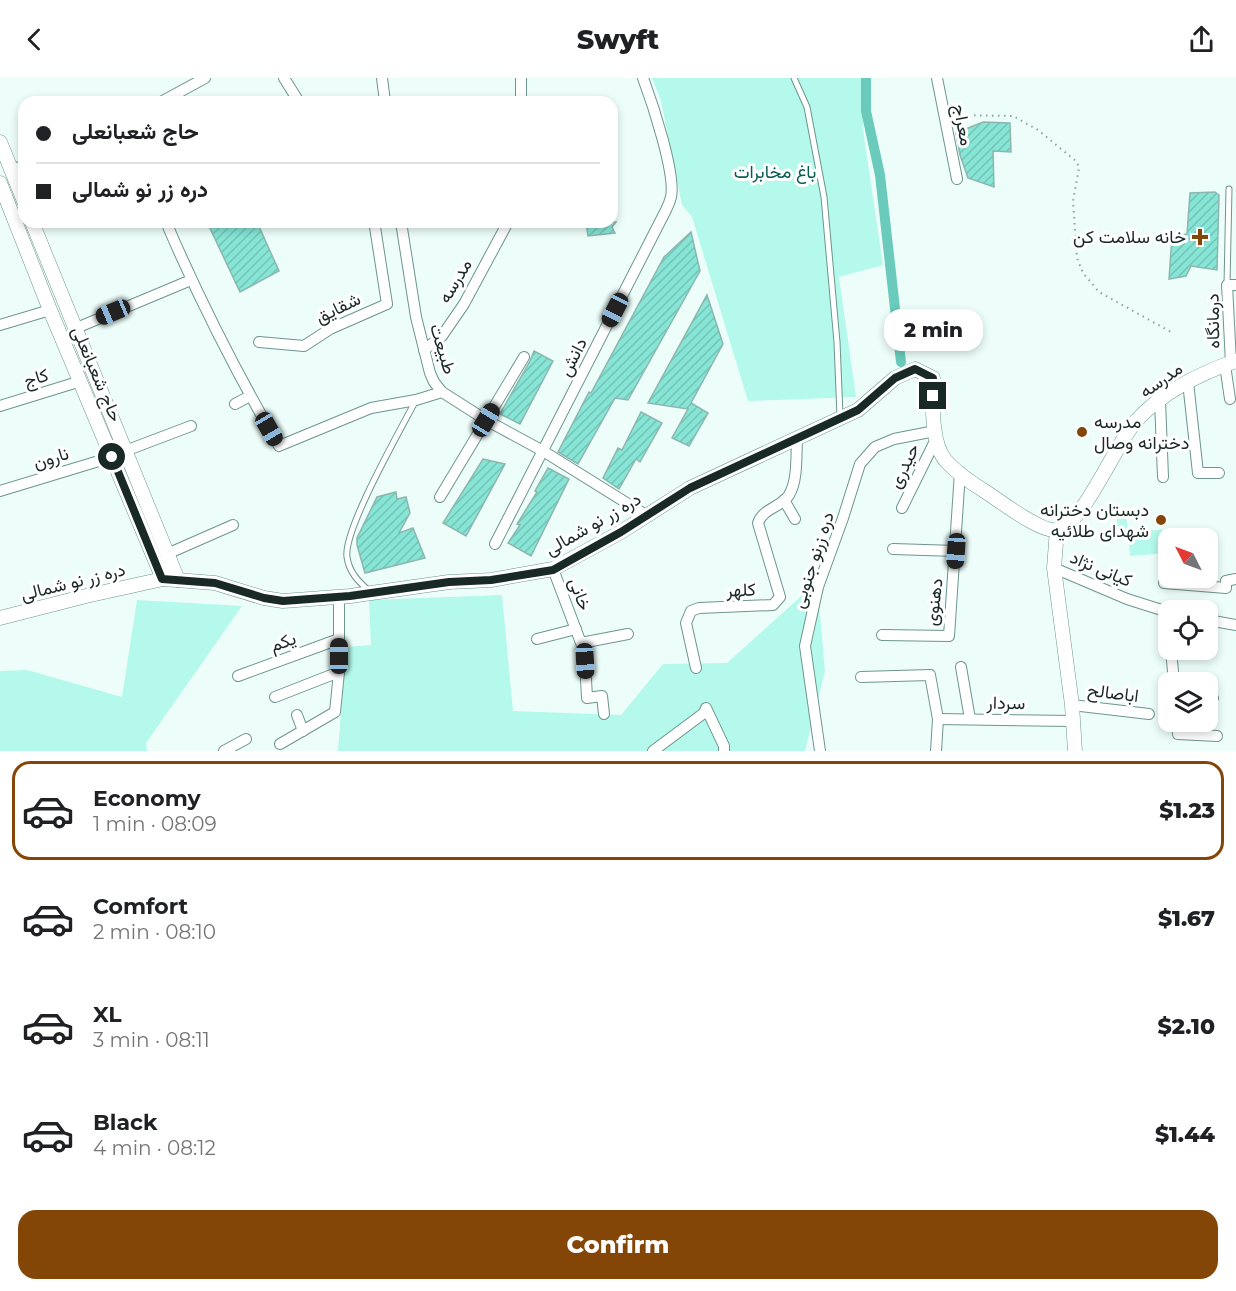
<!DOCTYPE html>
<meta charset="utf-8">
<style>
:root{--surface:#fff;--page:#f6f6f6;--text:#202124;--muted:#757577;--line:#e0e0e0;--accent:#844607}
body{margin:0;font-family:Montserrat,Vazirmatn,sans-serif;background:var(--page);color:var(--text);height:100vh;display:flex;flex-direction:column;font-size:22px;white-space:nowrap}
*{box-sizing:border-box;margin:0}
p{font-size:20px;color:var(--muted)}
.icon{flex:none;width:33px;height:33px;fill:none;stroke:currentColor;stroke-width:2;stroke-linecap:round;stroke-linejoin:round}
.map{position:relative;height:673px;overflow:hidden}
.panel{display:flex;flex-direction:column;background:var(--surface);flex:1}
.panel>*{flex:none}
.guide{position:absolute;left:18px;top:18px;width:600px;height:132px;border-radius:18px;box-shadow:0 3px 9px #0003;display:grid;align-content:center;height:132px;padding:0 18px;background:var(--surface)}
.needle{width:39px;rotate:312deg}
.tools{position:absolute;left:1158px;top:450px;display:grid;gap:12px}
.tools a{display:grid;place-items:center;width:60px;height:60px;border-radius:12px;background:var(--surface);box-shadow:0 3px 9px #0003;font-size:30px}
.end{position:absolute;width:27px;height:27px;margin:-14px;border:8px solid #192926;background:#fff;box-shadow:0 0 0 3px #fff}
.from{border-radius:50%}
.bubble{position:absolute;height:42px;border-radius:18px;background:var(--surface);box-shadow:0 3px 9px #0003;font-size:20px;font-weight:800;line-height:42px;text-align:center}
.car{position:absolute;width:18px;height:36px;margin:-18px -9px;border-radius:8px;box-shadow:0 0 4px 2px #0007;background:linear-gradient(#222 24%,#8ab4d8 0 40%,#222 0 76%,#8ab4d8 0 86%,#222 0)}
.guide b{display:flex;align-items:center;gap:21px;height:57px;font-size:22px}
.guide b+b{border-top:2px solid var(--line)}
.guide i{width:15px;height:15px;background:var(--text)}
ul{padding:10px 0 0;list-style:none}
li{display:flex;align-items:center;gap:18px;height:99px;margin:0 12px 9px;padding:0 6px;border:3px solid transparent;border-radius:18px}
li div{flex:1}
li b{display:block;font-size:22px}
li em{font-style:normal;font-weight:800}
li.active{border-color:var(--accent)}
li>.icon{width:54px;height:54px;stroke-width:1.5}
.cta{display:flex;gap:12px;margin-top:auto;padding:12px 18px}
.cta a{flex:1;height:69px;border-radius:18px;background:var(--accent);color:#fff;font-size:24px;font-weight:800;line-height:69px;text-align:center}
header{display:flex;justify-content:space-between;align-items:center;height:78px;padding:0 18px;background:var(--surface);font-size:27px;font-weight:800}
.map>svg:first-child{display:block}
</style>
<header><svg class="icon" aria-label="back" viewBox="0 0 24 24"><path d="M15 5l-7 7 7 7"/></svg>Swyft<svg class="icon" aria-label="share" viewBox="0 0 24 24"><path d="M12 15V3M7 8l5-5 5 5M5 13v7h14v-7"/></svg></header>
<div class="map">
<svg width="1236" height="673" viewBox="0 0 1236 673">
<defs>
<pattern id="building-hatch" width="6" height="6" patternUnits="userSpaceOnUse" patternTransform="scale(1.5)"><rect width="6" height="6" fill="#86e5d5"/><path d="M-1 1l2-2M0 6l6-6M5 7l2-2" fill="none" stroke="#73c4b7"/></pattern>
</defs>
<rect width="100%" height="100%" fill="#edfefa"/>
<g fill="#b4f9ec">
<path d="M652 0H862L863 52 883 187 839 199 856 319 748 323 692 139 682 127 661 23Z"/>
<path d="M1126 435 1128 454 1173 451 1174 460H1168V475L1130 478 1129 462H1119L1116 436Z"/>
<path d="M817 504 825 593 805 673H338L346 569 371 567 369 522 502 517 513 633 621 637 663 586 727 585Z"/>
<path d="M137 522 242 528 146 665 147 673H0V593L27 592 122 619Z"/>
</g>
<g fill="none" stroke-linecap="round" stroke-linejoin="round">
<path stroke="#6acabb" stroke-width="10" d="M866 0V33L880 97 901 284"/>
</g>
<g fill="url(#building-hatch)" stroke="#8db6ae" stroke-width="1.5">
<path d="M983 44 1010 45 1011 74 993 73 994 109 968 100 960 77 956 55Z"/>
<path d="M1215 114 1219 117 1217 192 1191 188 1186 198 1169 201 1172 159 1187 156 1190 115Z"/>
<path d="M207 144H257L279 193 240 214Z"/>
<path d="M586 144H616L612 149 615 155 588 158Z"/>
<path d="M691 154 700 193 628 322 615 320 578 386 558 374 589 314 591 315 664 179Z"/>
<path d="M707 217 723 266 691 325 708 335 689 368 672 360 688 331 648 325Z"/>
<path d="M534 273 553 283 520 346 500 336 530 283Z"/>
<path d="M641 334 662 345 640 384 636 381 619 411 603 400 618 370 622 372Z"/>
<path d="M483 381 505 386 466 458 443 445Z"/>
<path d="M548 390 569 401 531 478 508 465 520 447 517 446 537 414 535 413Z"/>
<path d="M396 414 397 421 406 419 410 435 399 455 413 450 425 480 365 495 357 467V460L377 419Z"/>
</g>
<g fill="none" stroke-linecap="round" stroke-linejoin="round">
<g stroke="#6d958d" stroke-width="7">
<g id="service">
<path d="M794 0 807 29 824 119 837 264 840 338"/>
<path d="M1227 207 1229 111"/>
<path d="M369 513C358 503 349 494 347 479 343 452 401 351 416 322"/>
</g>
</g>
<g stroke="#6d958d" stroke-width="12">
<g id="minor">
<path d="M284 0 299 24"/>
<path d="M382 0 385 24"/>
<path d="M937 0 957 101"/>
<path d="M161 24 205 0"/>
<path d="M521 24V0"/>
<path d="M12 92 24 87"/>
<path d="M166 144C199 221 237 296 279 368L371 330 416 322 442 314"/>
<path d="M401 144 416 239 430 295 434 304 442 314 486 342 543 373 646 437"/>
<path d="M0 247 50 232"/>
<path d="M74 251 191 202"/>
<path d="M259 264 304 268 330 251 387 226 375 149 373 144"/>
<path d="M424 272 442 258 464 226 508 144"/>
<path d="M1231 285 1227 207H1236"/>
<path d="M1225 287 1230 321"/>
<path d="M1188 304 1198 395H1219"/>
<path d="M1160 322 1163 399"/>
<path d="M235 326 250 318"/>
<path d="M0 328 81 303"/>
<path d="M125 373 191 348"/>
<path d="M0 413 112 379"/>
<path d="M440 419 524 279"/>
<path d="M784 422 795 441"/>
<path d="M902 430 936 361"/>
<path d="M495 466 666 132C668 128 670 123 671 119 676 96 652 24 643 0"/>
<path d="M893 471 956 473"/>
<path d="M167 476 233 447"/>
<path d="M1054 490 1127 521 1168 534"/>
<path d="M553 491 581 565 628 556"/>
<path d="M1164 505 1226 510V503L1236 501"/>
<path d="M1208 542 1236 547"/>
<path d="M882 557 949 558 960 394"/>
<path d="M537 561 576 551"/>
<path d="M584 564 587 620 602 618 604 636"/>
<path d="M1171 572 1174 604"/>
<path d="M961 589 970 641"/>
<path d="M696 590 686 545 691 533 699 530 773 527 780 519 758 445C763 430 782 429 789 417 798 402 796 378 797 361"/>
<path d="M238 598 339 561"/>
<path d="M861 599 930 597 938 641 936 673"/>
<path d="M275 619 339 594"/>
<path d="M1208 620H1213"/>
<path d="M1072 627 1149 636"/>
<path d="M297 637 303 653"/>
<path d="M938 641 1073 643"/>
<path d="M1177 644 1178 656 1217 658"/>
<path d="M280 666 335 634 339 594V519"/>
<path d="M224 673 246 661"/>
<path d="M653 673 704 635 706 630 724 668V673"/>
<path d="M820 673 805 568 818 509 843 440 860 386 875 369 894 361 935 353"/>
</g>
</g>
<g stroke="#6d958d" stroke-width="15">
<g id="tertiary">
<path d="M0 64 24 123"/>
<path d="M0 105 50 232 163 501"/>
<path d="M32 144 178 502"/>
<path d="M1057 452 1054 490 1072 627 1075 673"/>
<path d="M0 540 86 518 163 501 215 505 264 520 283 523 350 518 449 504 491 502 553 491 621 454 690 410 858 332 895 300 915 291 933 300C933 323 930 365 946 383 957 395 973 406 986 414 1000 423 1041 455 1057 452 1083 447 1116 365 1136 343 1161 315 1200 295 1236 283"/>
</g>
</g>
<path stroke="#8fa09c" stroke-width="2" stroke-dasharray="1.5 4.5" stroke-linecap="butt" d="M956 37 1013 38 1038 52 1077 84 1079 90 1073 123 1077 180 1083 195 1099 214 1171 254"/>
<use href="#service" stroke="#fff" stroke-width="5"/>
<use href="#minor" stroke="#fff" stroke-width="10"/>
<use href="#tertiary" stroke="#fff" stroke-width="14"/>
</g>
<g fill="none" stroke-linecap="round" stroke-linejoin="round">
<path stroke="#192926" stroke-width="8" d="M112 379 162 501 215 505 264 520 283 523 350 518 449 504 491 502 553 492 621 454 690 410 858 332 895 300 915 291 933 300V318"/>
</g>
<g fill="#844607" stroke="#fff" stroke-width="2">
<path d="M1197 150h6v6h6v6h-6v6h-6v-6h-6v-6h6z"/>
<circle cx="1082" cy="354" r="6"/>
<circle cx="1161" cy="442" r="6"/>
</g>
<g text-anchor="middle" stroke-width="6" stroke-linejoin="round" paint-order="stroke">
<g font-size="18" fill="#192926" stroke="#fff">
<text transform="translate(963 47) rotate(79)" y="6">معراج</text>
<text transform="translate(455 203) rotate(-59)" y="6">مدرسه</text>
<text transform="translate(338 230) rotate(-26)" y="6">شقایق</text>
<text transform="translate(1213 243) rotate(-91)" y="6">درمانگاه</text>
<text transform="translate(443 271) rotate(73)" y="6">طبیعت</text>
<text transform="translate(573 279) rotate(-63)" y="6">دانش</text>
<text transform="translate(97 296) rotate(67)" y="6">حاج شعبانعلی</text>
<text transform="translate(36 300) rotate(-17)" y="6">کاج</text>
<text transform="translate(1161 302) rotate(-35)" y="6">مدرسه</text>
<text transform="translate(51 380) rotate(-17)" y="6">نارون</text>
<text transform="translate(904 388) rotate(-64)" y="6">حیدری</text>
<text transform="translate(593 446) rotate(-30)" y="6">دره زر نو شمالی</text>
<text transform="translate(813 482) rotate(-72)" y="6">دره زرنو جنوبی</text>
<text transform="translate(1101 491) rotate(23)" y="6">کیانی نژاد</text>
<text transform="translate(73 504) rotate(-14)" y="6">دره زر نو شمالی</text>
<text transform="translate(741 512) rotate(-2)" y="6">کلهر</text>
<text transform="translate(580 516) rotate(69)" y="6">خانی</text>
<text transform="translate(934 524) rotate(-83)" y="6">دهنوی</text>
<text transform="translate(283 564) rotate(-20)" y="6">یکم</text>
<text transform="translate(1113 615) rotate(7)" y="6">اباصالح</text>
<text transform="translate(1006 625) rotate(1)" y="6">سردار</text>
</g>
<g font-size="18" fill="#085c53" stroke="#fff">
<text x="775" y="100">باغ مخابرات</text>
</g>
<g font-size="18" fill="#192926" stroke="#fff" text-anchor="end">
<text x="1186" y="165">خانه سلامت کن</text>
<text x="1094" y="350" text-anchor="start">مدرسه<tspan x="1094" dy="21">دخترانه وصال</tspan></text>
<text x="1149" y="438">دبستان دخترانه<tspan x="1149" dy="21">شهدای طلائیه</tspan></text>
</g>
</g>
</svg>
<div class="tools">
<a><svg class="needle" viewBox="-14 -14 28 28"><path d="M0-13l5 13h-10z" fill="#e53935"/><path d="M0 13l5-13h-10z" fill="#757577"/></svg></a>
<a><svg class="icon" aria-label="locate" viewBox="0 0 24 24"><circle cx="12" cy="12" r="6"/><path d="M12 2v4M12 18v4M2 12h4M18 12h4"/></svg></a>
<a><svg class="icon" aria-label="layers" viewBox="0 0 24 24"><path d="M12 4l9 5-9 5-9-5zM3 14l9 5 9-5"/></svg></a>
</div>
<i class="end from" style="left:112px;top:379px"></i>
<i class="end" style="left:933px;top:318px"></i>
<div class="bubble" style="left:884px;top:231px;width:99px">2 min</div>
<i class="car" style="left:615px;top:232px;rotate:207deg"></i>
<i class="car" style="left:113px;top:234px;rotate:247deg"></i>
<i class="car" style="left:486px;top:342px;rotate:31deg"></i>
<i class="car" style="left:269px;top:351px;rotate:150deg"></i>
<i class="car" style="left:956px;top:473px;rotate:184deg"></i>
<i class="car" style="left:339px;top:578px;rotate:0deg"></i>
<i class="car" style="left:585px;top:583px;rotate:177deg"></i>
<div class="guide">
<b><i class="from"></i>حاج شعبانعلی</b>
<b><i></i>دره زر نو شمالی</b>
</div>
</div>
<section class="panel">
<ul>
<li class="active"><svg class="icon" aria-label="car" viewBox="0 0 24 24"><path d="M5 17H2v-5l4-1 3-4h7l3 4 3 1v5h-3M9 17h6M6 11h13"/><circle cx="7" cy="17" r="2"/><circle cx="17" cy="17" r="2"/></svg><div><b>Economy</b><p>1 min · 08:09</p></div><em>$1.23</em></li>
<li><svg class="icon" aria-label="car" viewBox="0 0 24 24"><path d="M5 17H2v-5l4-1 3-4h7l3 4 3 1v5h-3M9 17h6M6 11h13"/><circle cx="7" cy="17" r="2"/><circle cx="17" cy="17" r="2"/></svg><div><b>Comfort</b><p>2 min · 08:10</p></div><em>$1.67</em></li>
<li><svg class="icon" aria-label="car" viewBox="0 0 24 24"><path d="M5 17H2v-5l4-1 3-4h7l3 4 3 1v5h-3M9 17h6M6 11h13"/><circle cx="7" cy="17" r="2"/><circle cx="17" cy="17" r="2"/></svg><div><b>XL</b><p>3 min · 08:11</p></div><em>$2.10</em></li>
<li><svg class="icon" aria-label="car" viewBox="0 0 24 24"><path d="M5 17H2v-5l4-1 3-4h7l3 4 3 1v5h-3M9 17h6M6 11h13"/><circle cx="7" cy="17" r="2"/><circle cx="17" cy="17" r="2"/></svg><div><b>Black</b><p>4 min · 08:12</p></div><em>$1.44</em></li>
</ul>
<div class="cta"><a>Confirm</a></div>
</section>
